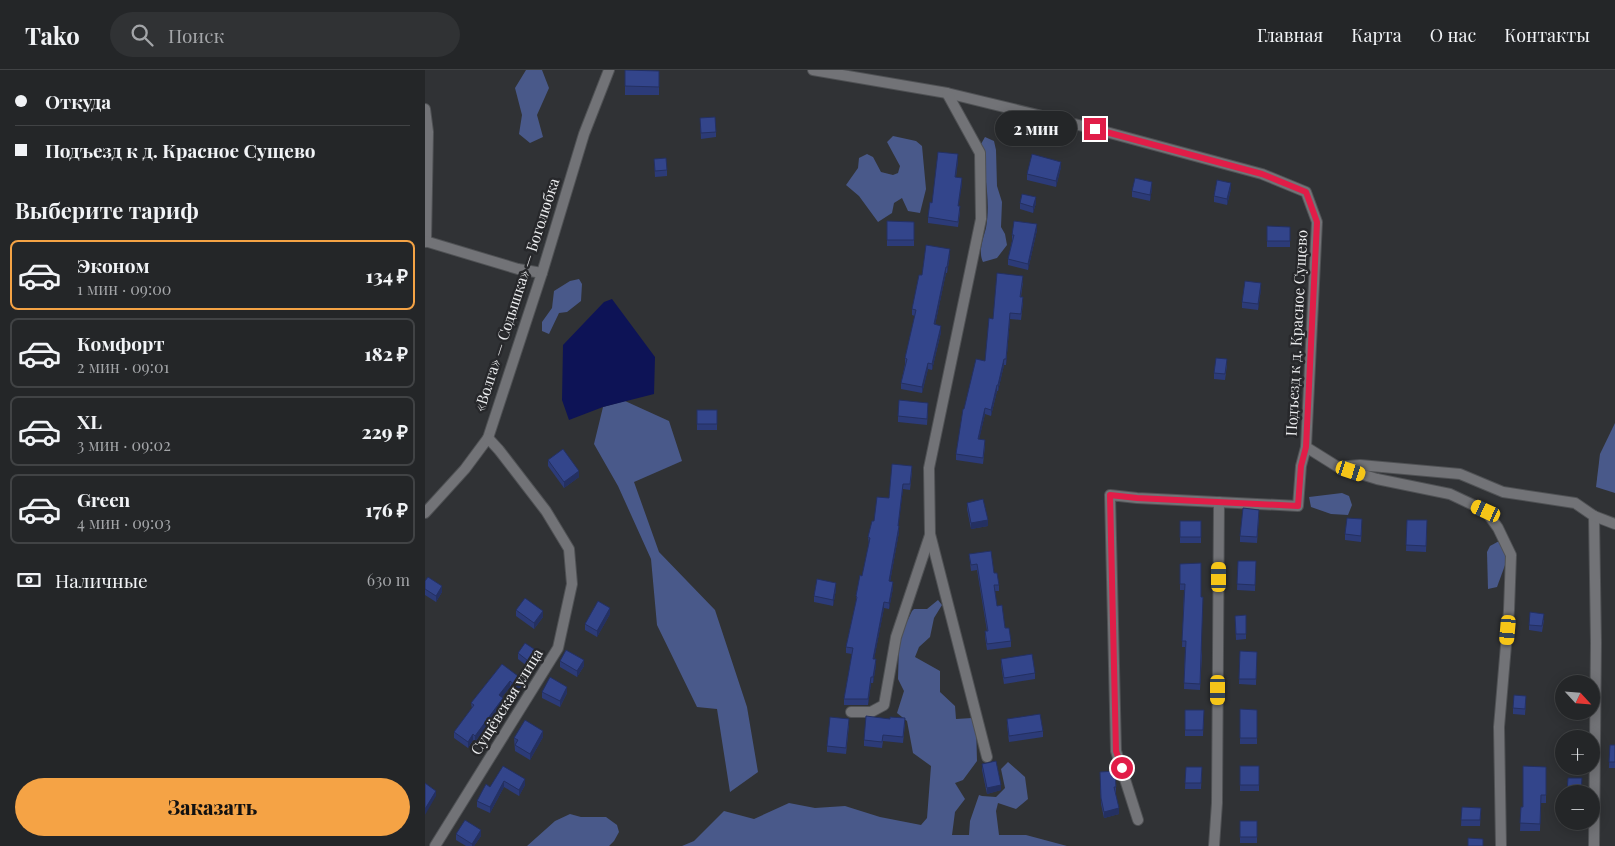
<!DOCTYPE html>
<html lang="ru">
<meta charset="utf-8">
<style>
:root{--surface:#242628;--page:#303234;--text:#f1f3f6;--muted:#a3a5a8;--line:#414345;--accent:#f5a345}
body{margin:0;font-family:"Playfair Display",serif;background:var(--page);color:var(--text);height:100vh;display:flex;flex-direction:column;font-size:19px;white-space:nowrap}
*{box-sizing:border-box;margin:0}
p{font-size:16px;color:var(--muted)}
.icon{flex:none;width:28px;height:28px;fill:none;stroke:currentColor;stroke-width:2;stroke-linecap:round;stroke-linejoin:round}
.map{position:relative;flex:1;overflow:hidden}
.details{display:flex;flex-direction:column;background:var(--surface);width:425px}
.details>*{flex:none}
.guide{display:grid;align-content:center;height:110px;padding:0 15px;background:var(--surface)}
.needle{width:32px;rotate:116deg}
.buttons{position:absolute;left:1130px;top:605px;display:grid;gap:10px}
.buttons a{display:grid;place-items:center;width:45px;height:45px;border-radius:50%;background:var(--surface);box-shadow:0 2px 12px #0003,0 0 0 1px var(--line);font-size:25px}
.end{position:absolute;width:22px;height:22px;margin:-11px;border:6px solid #e11d48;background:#fff;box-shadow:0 0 0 2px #fff}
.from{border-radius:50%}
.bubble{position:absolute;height:35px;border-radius:18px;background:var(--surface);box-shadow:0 2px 12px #0003,0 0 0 1px var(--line);font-size:16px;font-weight:800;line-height:35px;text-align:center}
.car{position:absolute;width:15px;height:30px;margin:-15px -8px;border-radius:6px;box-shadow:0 0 4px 1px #0007;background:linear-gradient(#f5c518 24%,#345 0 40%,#f5c518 0 76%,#345 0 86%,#f5c518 0)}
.guide b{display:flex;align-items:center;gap:18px;height:48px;font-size:19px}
.guide b+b{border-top:1px solid var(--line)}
.guide i{width:12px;height:12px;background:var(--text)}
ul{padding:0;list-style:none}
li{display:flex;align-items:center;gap:15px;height:70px;margin:0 10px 8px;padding:0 5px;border:2px solid var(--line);border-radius:8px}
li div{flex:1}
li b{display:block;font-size:19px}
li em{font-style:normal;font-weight:800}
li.current{border-color:var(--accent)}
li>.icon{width:45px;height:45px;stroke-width:1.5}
h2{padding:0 15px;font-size:22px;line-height:60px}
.pay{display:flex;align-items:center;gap:12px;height:55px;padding:0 15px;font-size:19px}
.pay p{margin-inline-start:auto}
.action{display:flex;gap:10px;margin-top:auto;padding:10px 15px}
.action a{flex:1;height:58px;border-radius:30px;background:var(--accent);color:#111;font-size:20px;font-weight:800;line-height:58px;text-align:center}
header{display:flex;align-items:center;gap:30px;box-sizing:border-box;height:70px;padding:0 25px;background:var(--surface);border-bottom:1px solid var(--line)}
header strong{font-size:24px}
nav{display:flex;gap:28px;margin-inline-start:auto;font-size:18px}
.search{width:350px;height:45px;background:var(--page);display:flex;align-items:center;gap:12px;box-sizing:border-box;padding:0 18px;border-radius:28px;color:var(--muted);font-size:19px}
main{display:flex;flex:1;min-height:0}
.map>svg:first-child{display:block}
</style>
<header>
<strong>Tako</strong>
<div class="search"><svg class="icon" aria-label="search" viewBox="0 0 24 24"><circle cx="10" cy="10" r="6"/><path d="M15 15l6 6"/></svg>Поиск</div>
<nav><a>Главная</a><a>Карта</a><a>О нас</a><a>Контакты</a></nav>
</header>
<main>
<section class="details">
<div class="guide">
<b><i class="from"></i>Откуда</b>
<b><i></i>Подъезд к д. Красное Сущево</b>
</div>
<h2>Выберите тариф</h2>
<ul>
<li class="current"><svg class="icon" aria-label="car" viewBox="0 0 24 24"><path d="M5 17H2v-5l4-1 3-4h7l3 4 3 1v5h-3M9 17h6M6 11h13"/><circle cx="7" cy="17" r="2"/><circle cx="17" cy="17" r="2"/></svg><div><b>Эконом</b><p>1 мин · 09:00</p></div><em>134 ₽</em></li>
<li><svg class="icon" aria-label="car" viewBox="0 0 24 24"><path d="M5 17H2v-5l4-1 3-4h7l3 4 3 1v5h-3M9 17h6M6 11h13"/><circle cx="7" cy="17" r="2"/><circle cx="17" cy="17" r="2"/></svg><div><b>Комфорт</b><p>2 мин · 09:01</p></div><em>182 ₽</em></li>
<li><svg class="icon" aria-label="car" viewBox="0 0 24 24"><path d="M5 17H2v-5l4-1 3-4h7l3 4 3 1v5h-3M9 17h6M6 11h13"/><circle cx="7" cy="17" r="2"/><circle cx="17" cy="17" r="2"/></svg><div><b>XL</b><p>3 мин · 09:02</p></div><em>229 ₽</em></li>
<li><svg class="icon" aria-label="car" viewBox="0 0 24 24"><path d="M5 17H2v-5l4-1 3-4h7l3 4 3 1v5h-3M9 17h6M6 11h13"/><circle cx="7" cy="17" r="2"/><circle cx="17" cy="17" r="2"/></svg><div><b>Green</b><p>4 мин · 09:03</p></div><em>176 ₽</em></li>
</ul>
<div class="pay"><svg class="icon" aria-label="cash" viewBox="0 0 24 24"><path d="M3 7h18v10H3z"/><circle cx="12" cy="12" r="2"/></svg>Наличные<p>630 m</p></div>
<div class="action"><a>Заказать</a></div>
</section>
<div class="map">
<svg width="1190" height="776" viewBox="0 0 1190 776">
<rect width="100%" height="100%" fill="#303235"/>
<g fill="#49598a">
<path d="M101 0H117L124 18 112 45 118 67 105 73 94 64 97 45 90 18Z"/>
<path d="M468 66 491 71 497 76 501 119 495 143 483 141 477 128 469 133 467 143 453 152 434 126 421 115 433 98 434 88 442 84 448 87 456 102 468 105 473 103 475 96 462 72Z"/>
<path d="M560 67 569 71 571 80 572 116 577 132 576 157 580 164 582 175 572 188 558 192C553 182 558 169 561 158 566 131 559 101 556 74Z"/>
<path d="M154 209 157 214 156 231 142 242 134 243 124 264 117 261V252L127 238 129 221 145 211Z"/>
<path d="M200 331 244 351 257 391 209 412 234 482 290 540 322 637 333 702 305 722 292 639 272 637 232 555 226 489 193 416 169 374 178 337Z"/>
<path d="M1190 353V423L1171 417 1175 384Z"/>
<path d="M917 423 924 426 927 435 923 445 906 444 886 437 884 427Z"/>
<path d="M1076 470 1083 487 1072 517 1063 519 1062 482 1065 476Z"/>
<path d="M513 530 517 535 509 548 505 567 494 577 490 587 515 601V622L530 636 531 649 547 648 551 654 552 691 538 710 530 713 540 729 530 742 527 765H544L545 751 554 725 557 726 571 727 580 718 576 699 583 692 600 707 603 729 591 739 573 733 571 741 574 765H601L642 776H257L269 771 299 741 329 749 364 733 390 738 420 736 455 747 496 755 502 748 506 696 488 683 482 651 472 643 479 621 473 609 474 573 479 558 487 541 489 539H502Z"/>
<path d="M145 744 156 747H181L192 755 194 762 189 771 184 776H102L130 751Z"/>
</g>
<path fill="#0d1356" d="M187 229 230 287 229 324 178 337 144 350 137 330 138 275 179 232Z"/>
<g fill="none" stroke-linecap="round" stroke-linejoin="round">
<g stroke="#4f5154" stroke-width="12">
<g id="minor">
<path d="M388 0 522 23 670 59 837 104 881 122 892 152 881 377 876 396 873 436 712 428 685 425 691 681 713 750"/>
<path d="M522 23 555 83 556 149 504 398 505 464 562 687"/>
<path d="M0 39 3 62 1 172"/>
<path d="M0 171 93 199 117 203"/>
<path d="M881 377 913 397 952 409 1025 424 1061 441 1073 458 1086 485 1084 540 1074 657 1076 776"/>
<path d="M913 397 935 395 1035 404 1078 422 1150 433 1169 446 1171 573 1169 776"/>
<path d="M0 443 40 399 63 368 117 203 159 64 184 0"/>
<path d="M1169 446 1190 454"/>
<path d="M426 642H446L459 635 471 567 505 465"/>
<path d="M10 776 133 578 147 514 144 479 121 441 74 380 63 368"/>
<path d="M789 776 792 733 794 432"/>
</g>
</g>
<use href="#minor" stroke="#727377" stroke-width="10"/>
</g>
<g fill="#2c3b78">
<path d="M200 0 234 1V25H200Z"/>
<path d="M275 48 291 62V67L276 69Z"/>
<path d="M229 89 242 100V106L230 107Z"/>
<path d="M533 90 531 107 537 114 533 136 535 142 533 157 503 153V147L507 133Z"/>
<path d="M636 97 631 117 602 110V104Z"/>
<path d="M727 118 725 131 707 127V121Z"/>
<path d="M806 119 802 135 789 132V126Z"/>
<path d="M595 133H611L608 143 595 139Z"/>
<path d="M462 151 489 152V176H462Z"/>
<path d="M842 156 865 157V177H842Z"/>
<path d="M612 160 603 200 583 195V189L587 171V165Z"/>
<path d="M525 185 522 203H521L510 255 516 262 507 300 503 299 497 323 476 319V313L480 294V288L490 246 487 245V239L497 205Z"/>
<path d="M598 212 596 227 598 233 596 250 585 249 581 295H579L573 321H572L566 346 560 344 554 369 560 376 558 394 531 390V384L539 339 560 291 568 249Z"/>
<path d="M836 219 833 240 817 238V232Z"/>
<path d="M802 295 800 310 789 309V303Z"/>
<path d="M503 339 502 355 473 352V346Z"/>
<rect x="272" y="340" width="20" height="20"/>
<path d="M123 390 154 407 139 418 123 396Z"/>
<path d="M487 402 485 420 478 419 473 456 474 462 465 512 468 518 464 539 459 538 449 589 451 595 448 613H446L443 635H419V629L427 584 421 583V577L431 532V526L437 506 444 474 443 467 449 451 464 428Z"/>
<path d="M542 433 563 456 546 459 542 439Z"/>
<path d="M834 446 832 473 815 472V466Z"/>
<path d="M982 450H1002L1001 482 981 481Z"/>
<rect x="755" y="451" width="21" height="22"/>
<path d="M937 455 936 472 920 470V464Z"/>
<path d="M544 484 569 503 574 515V521H570L572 536 586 571V577L562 580 560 567V561H562L552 500 546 501Z"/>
<path d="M813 491H831L830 521 812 520Z"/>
<path d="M755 494 776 579 777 585 775 620 759 619 760 577H757L759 520H755Z"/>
<path d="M0 511 17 522 11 532 0 525Z"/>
<path d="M411 519 408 536 389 532V526Z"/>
<path d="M91 540 118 547 109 559 91 546Z"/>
<path d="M185 544 172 567 160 560V554Z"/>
<path d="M821 545V569L811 570 810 546Z"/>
<path d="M1119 550 1117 562 1104 560V555Z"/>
<path d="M815 581 832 582 831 615 814 614Z"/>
<path d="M93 583 115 589 107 600 93 589Z"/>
<path d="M576 589 610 603V609L579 614 576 595Z"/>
<path d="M135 591 159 596 152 607 135 597Z"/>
<path d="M77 594 97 615 91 622 85 617 77 627 78 634 50 672 48 670 43 678 29 668V662L47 639 46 633Z"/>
<path d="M117 622 142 623 135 637 117 628Z"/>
<path d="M1101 631 1100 645 1088 644V638Z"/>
<path d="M815 639 832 640V674H815Z"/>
<path d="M760 640H779L778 666H760Z"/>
<path d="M582 649 618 661V667L584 672 582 655Z"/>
<path d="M480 654 478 673 458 671 457 678 439 676V670Z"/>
<path d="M424 655 421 684 402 682V676Z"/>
<path d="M118 667 105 690 90 681 89 668Z"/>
<path d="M1185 675H1190V698H1184Z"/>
<path d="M557 694 576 720 562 724 557 700Z"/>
<path d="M78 696 100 715 94 726 79 717 65 743 52 737V731L65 717Z"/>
<rect x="815" y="696" width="19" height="25"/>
<path d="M761 697H777L776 719H760Z"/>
<path d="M1121 697V733H1116L1115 761H1095L1096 737H1098Z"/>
<path d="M675 702 691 717V723H690L694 744 679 748 676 734Z"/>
<path d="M1037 737 1056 738 1055 756H1036Z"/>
<rect x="815" y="751" width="17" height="22"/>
<path d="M31 764 56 766 49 776H41L31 770Z"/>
</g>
<g fill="#243061">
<path d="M533 84V90L530 113V107Z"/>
<path d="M636 92V97L631 117V111Z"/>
<path d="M537 108V114L533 142V136Z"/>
<path d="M727 112V118L725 131V125Z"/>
<path d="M806 113V119L802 135V129Z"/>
<path d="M611 127V133L608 143V137Z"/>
<path d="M612 154V160L603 200V194Z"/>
<path d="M525 179V185L522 203V197Z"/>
<path d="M521 197V203L509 260V254Z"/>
<path d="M836 213V219L833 240V234Z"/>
<path d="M585 243V249L581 295V289Z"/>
<path d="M516 256V262L507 300V294Z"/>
<path d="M579 289V295L573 321V315Z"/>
<path d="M503 293V299L497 323V317Z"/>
<path d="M572 315V321L566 346V340Z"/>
<path d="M560 338V344L553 375V369Z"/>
<path d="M154 401V407L139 418V412Z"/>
<path d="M478 414V419L473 462V456Z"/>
<path d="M563 450V456L546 459V453Z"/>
<path d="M474 456V462L464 517V511Z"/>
<path d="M468 512V518L464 539V533Z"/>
<path d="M411 513V519L408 536V530Z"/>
<path d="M17 516V522L11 532V526Z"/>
<path d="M459 532V538L448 595V589Z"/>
<path d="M185 538V544L172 567V561Z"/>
<path d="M118 541V547L109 559V553Z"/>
<path d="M115 583V589L107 600V594Z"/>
<path d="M451 589V595L448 613V607Z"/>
<path d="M159 590V596L152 607V601Z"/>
<path d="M446 607V613L443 635V629Z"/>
<path d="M97 609V615L91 622V616Z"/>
<path d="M85 611V617L74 631V625Z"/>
<path d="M142 617V623L135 637V631Z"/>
<path d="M78 628V634L50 672V666Z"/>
<path d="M118 661V667L105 690V684Z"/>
<path d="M48 664V670L43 678V672Z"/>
<path d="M100 709V715L94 726V720Z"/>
<path d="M79 711V717L65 743V737Z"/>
<path d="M576 715V720L562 724V718Z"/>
<path d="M11 721V726L0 745V739Z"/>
<path d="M694 738V744L679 748V742Z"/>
<path d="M56 760V766L49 776H47V774Z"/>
</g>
<g fill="#33458b" stroke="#243061">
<path d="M200 0 234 1V17L200 16Z"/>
<path d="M290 47 291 62 276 63 275 48Z"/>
<path d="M513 82 533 84 530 107 537 108 533 136H535L533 152 503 147 505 132 507 133Z"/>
<path d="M607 84 636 92 631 111 602 104Z"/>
<path d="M241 88 242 100 230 101 229 89Z"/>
<path d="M710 108 727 112 725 125 707 121Z"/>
<path d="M792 110 806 113 802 129 789 126Z"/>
<path d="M597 124 611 127 608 137 595 133Z"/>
<path d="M462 151 489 152V170H462Z"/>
<path d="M589 151 612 154 603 194 583 189 589 165H587Z"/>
<path d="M842 156 865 157V171H842Z"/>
<path d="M501 175 525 179 522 197H521L509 254 516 256 507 294 503 293 497 317 476 313 482 289 480 288 491 240 487 239 494 205H497Z"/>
<path d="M572 203 598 206 595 227H598L596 244 585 243 581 289H579L573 315H572L566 340 560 338 553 369 560 370 558 388 531 384 538 339H539L551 289 560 291 564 248 568 249Z"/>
<path d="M820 211 836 213 833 234 817 232Z"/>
<path d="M791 288 802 289 800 304 789 303Z"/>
<path d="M474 330 503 333 502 349 473 346Z"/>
<rect x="272" y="340" width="20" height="14"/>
<path d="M138 379 154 401 139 412 123 390Z"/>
<path d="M467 394 487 396 485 414H478L473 456H474L464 511 468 512 464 533 459 532 448 589H451L448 607H446L443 629H419L428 578 421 577 432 527 431 526 435 505 437 506 445 468 443 467 447 451H449L452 427 464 428Z"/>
<path d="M558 429 563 450 546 453 542 433Z"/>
<path d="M818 438 834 440 832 467 815 466Z"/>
<path d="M922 448 937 449 936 466 920 464Z"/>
<path d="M982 450H1002L1001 476 981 475Z"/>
<rect x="755" y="451" width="21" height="16"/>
<path d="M566 481 569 503H572L574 515H569L572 536 577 535 580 558H584L586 571 562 574 560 561H563L552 494 546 495 544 484Z"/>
<path d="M813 491H831L830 515 812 514Z"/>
<path d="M776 493V527H778L775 614 759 613 761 571H757L760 514H755V494Z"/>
<path d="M3 507 17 516 11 526 0 519V511Z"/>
<path d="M392 509 411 513 408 530 389 526Z"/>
<path d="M100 528 118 541 109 553 91 540Z"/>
<path d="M173 531 185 538 172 561 160 554Z"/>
<path d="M1105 542 1119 544 1117 556 1104 555Z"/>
<path d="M821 545V564H811L810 546Z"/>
<path d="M100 573 115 583 107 594 93 583Z"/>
<path d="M141 580 159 590 152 601 135 591Z"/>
<path d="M815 581 832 582 831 609H814Z"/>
<path d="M607 584 610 603 579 608 576 589Z"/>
<path d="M77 594 97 609 91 616 85 611 74 625 78 628 50 666 48 664 43 672 29 662 49 635 46 633Z"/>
<path d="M125 607 142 617 135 631 117 622Z"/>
<path d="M1089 625 1101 626 1100 639 1088 638Z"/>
<path d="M815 639 832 640V668H815Z"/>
<path d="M760 640H779L778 660H760Z"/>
<path d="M615 644 618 661 584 666 582 649Z"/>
<path d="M441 646 465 649V647L480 648 478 667 458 665 457 672 439 670Z"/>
<path d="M405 647 424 649 421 678 402 676Z"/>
<path d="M100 650 118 661 105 684 90 675 93 670 89 668Z"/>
<path d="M1185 675H1190V692H1184Z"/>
<path d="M571 691 576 715 562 718 557 694Z"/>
<path d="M78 696 100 709 94 720 79 711 65 737 52 731 61 714 65 717Z"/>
<rect x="815" y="696" width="19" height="19"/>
<path d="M1098 696 1121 697V725H1116L1115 754 1095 753 1096 737H1098Z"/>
<path d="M761 697H777L776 713H760Z"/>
<path d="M690 701 691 717H689L694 738 679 742 676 728 675 702Z"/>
<path d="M1143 708H1157L1156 724H1142Z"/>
<path d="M0 713 11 721 0 739Z"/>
<path d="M1037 737 1056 738 1055 750H1036Z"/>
<path d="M40 750 56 760 47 774 31 764Z"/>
<rect x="815" y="751" width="17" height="16"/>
<path d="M1043 768 1058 769V776H1043Z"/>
</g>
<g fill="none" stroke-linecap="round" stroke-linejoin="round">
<path stroke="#e11d48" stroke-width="6" d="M670 59 837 104 881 122 892 152 881 377 876 396 873 436 712 428 685 425 691 681 697 698"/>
</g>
<g text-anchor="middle" stroke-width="5" stroke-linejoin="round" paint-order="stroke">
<g font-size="15" fill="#edeef0" stroke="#27282b">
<text transform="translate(92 225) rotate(-72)" y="5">«Волга» — Содышка» — Боголюбка</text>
<text transform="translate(872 263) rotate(-87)" y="5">Подъезд к д. Красное Сущево</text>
<text transform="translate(82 632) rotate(-58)" y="5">Сущёвская улица</text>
</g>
</g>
</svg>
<div class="buttons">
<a><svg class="needle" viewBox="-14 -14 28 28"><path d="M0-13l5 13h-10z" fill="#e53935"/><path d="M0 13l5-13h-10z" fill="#a3a5a8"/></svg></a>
<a>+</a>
<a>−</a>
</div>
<i class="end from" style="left:697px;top:698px"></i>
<i class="end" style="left:670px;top:59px"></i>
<div class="bubble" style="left:570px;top:41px;width:82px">2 мин</div>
<i class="car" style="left:926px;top:401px;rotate:108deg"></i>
<i class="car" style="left:1061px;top:441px;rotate:295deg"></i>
<i class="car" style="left:794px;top:507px;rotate:0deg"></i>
<i class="car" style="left:1083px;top:560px;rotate:185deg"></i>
<i class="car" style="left:793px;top:620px;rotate:180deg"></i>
</div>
</main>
